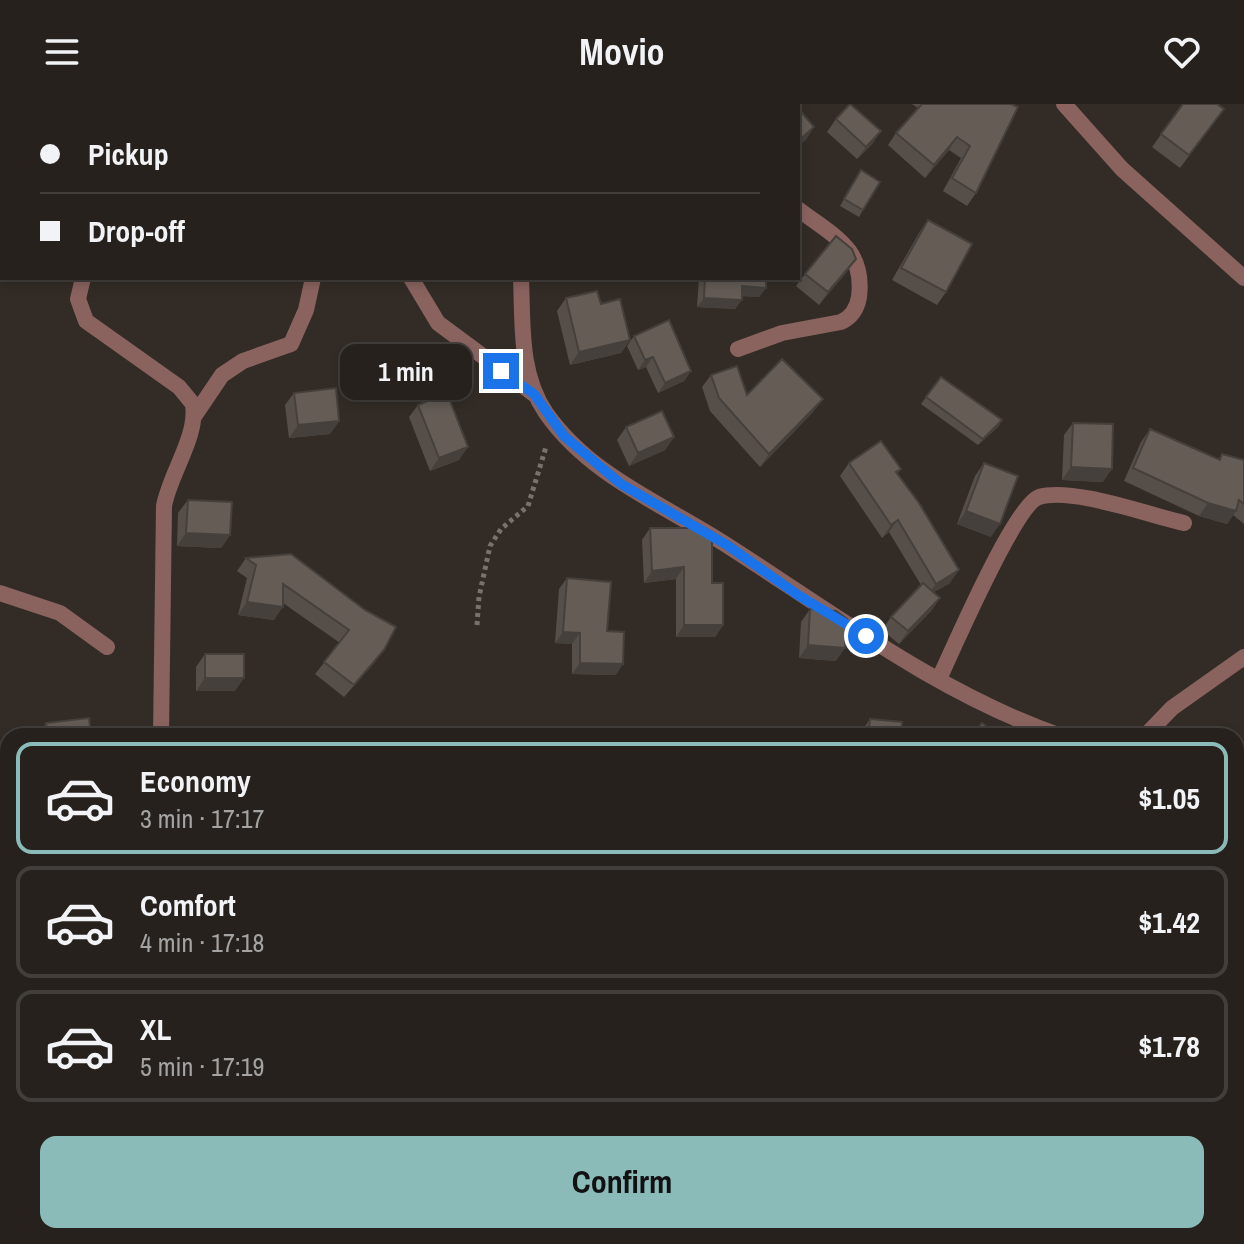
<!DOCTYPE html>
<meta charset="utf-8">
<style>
:root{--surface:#26211c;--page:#322e29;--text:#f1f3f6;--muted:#a4a3a3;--line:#423e3b;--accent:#8bbbb9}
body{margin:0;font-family:"Archivo Narrow",sans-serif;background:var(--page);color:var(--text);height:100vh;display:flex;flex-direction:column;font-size:30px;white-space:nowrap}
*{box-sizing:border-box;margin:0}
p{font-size:26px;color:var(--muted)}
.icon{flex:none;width:44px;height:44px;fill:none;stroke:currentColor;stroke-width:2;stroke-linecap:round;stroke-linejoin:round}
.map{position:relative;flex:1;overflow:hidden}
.side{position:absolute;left:0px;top:624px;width:1244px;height:516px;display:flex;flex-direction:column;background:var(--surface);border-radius:24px 24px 0 0;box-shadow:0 4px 12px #0003,0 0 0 2px var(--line)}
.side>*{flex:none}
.guide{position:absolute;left:0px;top:0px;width:800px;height:176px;box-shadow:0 4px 12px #0003,0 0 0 2px var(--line);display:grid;align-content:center;height:176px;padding:0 40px;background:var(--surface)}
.end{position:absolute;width:36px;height:36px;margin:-18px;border:10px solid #1a73e8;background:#fff;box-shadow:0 0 0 4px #fff}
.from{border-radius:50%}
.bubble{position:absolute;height:56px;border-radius:16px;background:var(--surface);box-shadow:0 4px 12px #0003,0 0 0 2px var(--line);font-size:26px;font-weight:800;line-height:56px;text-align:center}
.guide b{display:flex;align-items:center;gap:28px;height:76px;font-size:30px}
.guide b+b{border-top:2px solid var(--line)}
.guide i{width:20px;height:20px;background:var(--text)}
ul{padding:14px 0 0;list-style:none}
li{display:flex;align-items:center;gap:24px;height:112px;margin:0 16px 12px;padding:0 24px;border:4px solid var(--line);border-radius:16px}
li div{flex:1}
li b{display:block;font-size:30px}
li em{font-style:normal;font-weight:800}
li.on{border-color:var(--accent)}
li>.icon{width:72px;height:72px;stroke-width:1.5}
.button{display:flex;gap:16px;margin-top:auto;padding:16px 40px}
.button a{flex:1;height:92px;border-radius:16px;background:var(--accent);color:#111;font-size:32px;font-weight:800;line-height:92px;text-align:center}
header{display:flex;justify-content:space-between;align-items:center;height:104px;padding:0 40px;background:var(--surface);font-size:36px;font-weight:800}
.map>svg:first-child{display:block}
</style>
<header><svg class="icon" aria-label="menu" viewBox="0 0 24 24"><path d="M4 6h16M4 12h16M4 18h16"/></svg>Movio<svg class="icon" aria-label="heart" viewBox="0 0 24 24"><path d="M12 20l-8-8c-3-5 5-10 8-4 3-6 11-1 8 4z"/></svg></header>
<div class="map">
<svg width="1244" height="1140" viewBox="0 0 1244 1140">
<rect width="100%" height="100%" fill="#332c26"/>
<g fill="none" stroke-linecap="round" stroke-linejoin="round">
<g stroke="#78726d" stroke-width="5" stroke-dasharray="4 4" stroke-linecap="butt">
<path d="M477 521 479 493 490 442 501 425 528 402 546 343"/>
<path d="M0 1112 8 1108"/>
<path d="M183 1132 193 1140"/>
<path d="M1199 1132 1207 1140"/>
</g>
<g stroke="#8a635f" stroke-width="16">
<path d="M153 0 157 2"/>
<path d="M1064 0 1122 65 1244 174"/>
<path d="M357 2 362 0"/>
<path d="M527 2V0"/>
<path d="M83 174 78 195 86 217 179 283 193 300C198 333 170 369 164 402L161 632"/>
<path d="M411 174 438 219 534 290"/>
<path d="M521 174C523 220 519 270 546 309 590 372 663 400 725 440 833 509 939 590 1061 632"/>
<path d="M738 245 782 229 841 218C852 213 857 205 859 193 865 144 833 132 798 105"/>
<path d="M195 311 222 271 243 257 291 240 306 206 313 174"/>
<path d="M0 489 60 509 107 543"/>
<path d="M939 575C953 545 1015 401 1039 393 1073 383 1148 411 1184 419"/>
<path d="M1145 632 1172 604 1244 553"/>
<path d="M1236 667 1244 670"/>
<path d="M1236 828 1244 826"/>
<path d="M712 1140 715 1132"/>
</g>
</g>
<g fill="#564f49">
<path d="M720 0H795L796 2H721Z"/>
<path d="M912 0H1011L976 89 967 102 943 87 961 54 949 46 925 74 888 41 896 29 918 4Z"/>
<path d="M1183 0 1224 5 1180 64 1152 43Z"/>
<path d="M836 15 881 27 872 40 857 55 827 28Z"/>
<path d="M857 73 863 106 859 113 840 102Z"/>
<path d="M2 84V160H0V87Z"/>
<path d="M928 116 946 188 937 201 892 176 919 129Z"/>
<path d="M856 155 819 201 796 182 805 170Z"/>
<path d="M699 174H766V184L759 193 742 192 735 205 697 203Z"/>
<path d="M566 194 601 200 630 236 621 249 570 261 557 207Z"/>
<path d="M634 232 691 267 684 277 658 289 646 263 638 266 627 242Z"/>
<path d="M711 271 747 291 814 307 760 363 710 307 702 283Z"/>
<path d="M941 273 1002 316 998 323 978 341 921 300Z"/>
<path d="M294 289 339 317 330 330 289 334 285 301Z"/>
<path d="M418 301 459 356 430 367 409 313Z"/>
<path d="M1073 319 1103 378 1062 376 1064 331Z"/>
<path d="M626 323 674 333 665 346 629 362 617 336Z"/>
<path d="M1150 325 1218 356 1222 350 1244 356V420L1233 411 1227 420 1199 412 1124 377 1141 338Z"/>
<path d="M849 359 901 365 897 370 950 479 934 488 940 494 931 507 899 540 882 526 891 513 921 481 889 428 882 434 840 372Z"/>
<path d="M984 359 991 433 957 420 975 372Z"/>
<path d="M188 396 230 431 221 444 177 442 178 409Z"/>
<path d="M650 424 712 479 723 521 715 533H676V475L644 479 642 436Z"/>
<path d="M291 450 375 558 344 593 315 570 340 539 283 499 274 516 238 511 247 474 237 467 246 454Z"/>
<path d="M567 474 616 571 572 570V540L555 539 559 485Z"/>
<path d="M810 505 836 557 799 554 801 518Z"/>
<path d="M205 550 235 587H196V563Z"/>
<path d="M870 615 901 632H860L861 628Z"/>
<path d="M46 619 91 629 97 632H38Z"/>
<path d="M8 948V974H3L5 952Z"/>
<path d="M1244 984V1014L1236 1008V994Z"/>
<rect x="234" y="1132" width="66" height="8"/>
<path d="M611 1132H675L672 1140H612L615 1134Z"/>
<path d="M1069 1132H1171L1165 1140H1063Z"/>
<path d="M1216 1132H1231L1219 1138Z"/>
</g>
<g fill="#46403c">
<path d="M814 23 806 36 798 42V37Z"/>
<path d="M881 27 872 40 857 55 866 43Z"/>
<path d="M957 33 949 46 925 74 934 61Z"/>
<path d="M856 155 847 168 819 201 828 188Z"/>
<path d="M742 182 766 184 759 193 736 192Z"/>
<path d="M704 194 742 196 735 205 697 203Z"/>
<path d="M630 236 621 249 570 261 579 248Z"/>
<path d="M653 253 646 263 638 266 645 256Z"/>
<path d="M691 267 684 277 658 289 665 279Z"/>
<path d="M823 295 814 307 760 363 769 350Z"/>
<path d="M1002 316 998 323 978 341 983 335Z"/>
<path d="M339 317 330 330 289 334 298 321Z"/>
<path d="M674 333 665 346 629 362 638 349Z"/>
<path d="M468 343 459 356 430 367 439 354Z"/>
<path d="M1071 363 1112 365 1103 378 1062 376Z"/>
<path d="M1208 399 1236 407 1227 420 1199 412Z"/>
<path d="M966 407 1000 420 991 433 957 420Z"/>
<path d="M898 416 889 428 882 434 891 421Z"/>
<path d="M186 429 230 431 221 444 177 442Z"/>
<path d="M684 463 676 475 644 479 652 467Z"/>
<path d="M959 466 950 479 927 492 936 480Z"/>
<path d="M940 494 931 507 899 540 908 527Z"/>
<path d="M247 498 283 503 274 516 238 511Z"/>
<path d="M684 521H723L715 533H676Z"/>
<path d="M563 528 580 529 572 540 555 539Z"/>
<path d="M808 541 845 544 836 557 799 554Z"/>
<path d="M580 559 623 560 616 571 572 570Z"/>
<path d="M205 574H244L235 587H196Z"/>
<path d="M1244 876V882L1236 888V883Z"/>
<path d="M1244 1118V1125L1236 1129V1122Z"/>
<path d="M1157 1132H1171L1165 1140H1141Z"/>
<path d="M1224 1132H1231L1219 1138Z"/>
</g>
<g fill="#645c55" stroke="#46403c" stroke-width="2">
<path d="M37 0H77L75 2H39Z"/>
<path d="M735 0H795L796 2H736Z"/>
<path d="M850 0 881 27 866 43 836 15Z"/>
<path d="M922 0H1011L1018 3 976 89 952 74 970 42 957 33 934 61 896 29Z"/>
<path d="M1183 0H1217L1224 5 1189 51 1161 30Z"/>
<path d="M798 4 814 23 798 37Z"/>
<path d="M861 66 880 78 863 106 844 95Z"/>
<path d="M2 88V150L0 149V92Z"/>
<path d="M928 116 972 140 946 188 901 164Z"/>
<path d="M836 132 852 145 856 155 828 188 805 170Z"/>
<path d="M705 174H766V184L742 182V196L704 194Z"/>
<path d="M597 187 601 200 620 195 630 236 579 248 566 194Z"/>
<path d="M669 216 691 267 665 279 653 253 645 256 634 232Z"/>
<path d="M782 255 823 295 769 350 719 294 711 271 737 262 747 291Z"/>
<path d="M941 273 1002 316 983 335 926 293Z"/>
<path d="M336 284 339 317 298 321 294 289Z"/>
<path d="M447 289 468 343 439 354 418 301Z"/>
<path d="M662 307 674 333 638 349 626 323Z"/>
<path d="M1073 319 1113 320 1112 365 1071 363Z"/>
<path d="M1150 325 1220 356 1222 350 1244 356V400L1239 396 1236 407 1208 399 1133 364Z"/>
<path d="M881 337 901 365 896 368 919 399 959 466 936 480 898 416 891 421 849 359Z"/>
<path d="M984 359 1018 372 1000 420 966 407Z"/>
<path d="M188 396 232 398 230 431 186 429Z"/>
<path d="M650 424H705L712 428V479H723V521H684V463L652 467Z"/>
<path d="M291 450 365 506 396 523 384 546 354 581 324 558 349 526 283 480V503L247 498 256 461 246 454Z"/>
<path d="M567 474 611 478 607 527 624 528 623 560 580 559V529L563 528Z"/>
<path d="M923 479 940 494 908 527 891 513Z"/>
<path d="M810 505 836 507 847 515 845 544 808 541Z"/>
<rect x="205" y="550" width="39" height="24"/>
<path d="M89 614 91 629H97V632H48L46 619Z"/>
<path d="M870 615 902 618 901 632H868Z"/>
<path d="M982 619 999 632H971Z"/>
<path d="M1236 847 1244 858V876L1236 883Z"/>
<path d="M1244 984V994L1239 990Z"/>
<path d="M1244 1057V1118L1236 1122V1062Z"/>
<rect x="243" y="1132" width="57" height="8"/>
<path d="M627 1132H675L672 1140H623Z"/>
<path d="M1079 1132H1157L1141 1140H1083Z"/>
</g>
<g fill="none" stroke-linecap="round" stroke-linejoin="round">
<path stroke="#1a73e8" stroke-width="10" d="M501 267 534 290 564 332 621 380 727 441 798 491 866 532"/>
</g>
</svg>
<i class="end from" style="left:866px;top:532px"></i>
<i class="end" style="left:501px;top:267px"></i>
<div class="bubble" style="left:340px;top:240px;width:132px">1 min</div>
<div class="guide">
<b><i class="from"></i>Pickup</b>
<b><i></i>Drop-off</b>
</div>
<section class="side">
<ul>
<li class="on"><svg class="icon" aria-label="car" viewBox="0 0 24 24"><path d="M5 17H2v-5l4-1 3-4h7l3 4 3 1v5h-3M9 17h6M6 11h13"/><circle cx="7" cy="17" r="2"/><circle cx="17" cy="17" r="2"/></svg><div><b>Economy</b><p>3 min · 17:17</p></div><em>$1.05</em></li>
<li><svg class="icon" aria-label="car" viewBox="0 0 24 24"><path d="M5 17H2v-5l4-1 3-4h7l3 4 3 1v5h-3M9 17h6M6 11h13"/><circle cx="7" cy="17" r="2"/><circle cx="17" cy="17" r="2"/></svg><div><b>Comfort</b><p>4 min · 17:18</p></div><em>$1.42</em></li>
<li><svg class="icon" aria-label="car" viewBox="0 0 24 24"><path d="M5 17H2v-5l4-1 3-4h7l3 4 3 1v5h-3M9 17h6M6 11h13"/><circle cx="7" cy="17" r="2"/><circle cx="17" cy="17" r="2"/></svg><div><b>XL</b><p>5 min · 17:19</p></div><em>$1.78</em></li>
</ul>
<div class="button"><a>Confirm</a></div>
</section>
</div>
